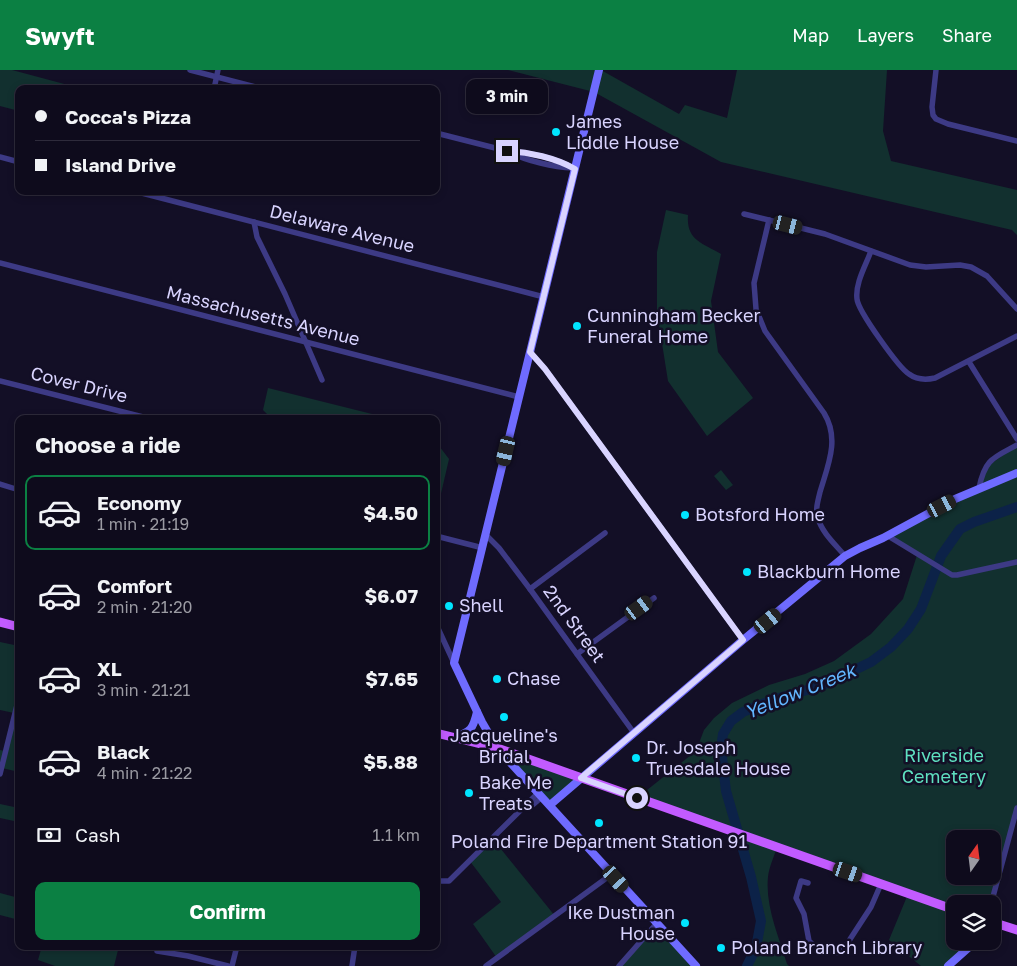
<!DOCTYPE html>
<meta charset="utf-8">
<style>
:root{--surface:#0e0b1c;--page:#171425;--text:#f1f3f6;--muted:#9b9ba3;--line:#2e2b3b;--accent:#0b8043}
body{margin:0;font-family:"Golos Text",sans-serif;background:var(--page);color:var(--text);height:100vh;display:flex;flex-direction:column;font-size:19px;white-space:nowrap}
*{box-sizing:border-box;margin:0}
p{font-size:16px;color:var(--muted)}
.icon{flex:none;width:28px;height:28px;fill:none;stroke:currentColor;stroke-width:2;stroke-linecap:round;stroke-linejoin:round}
.map{position:relative;flex:1;overflow:hidden}
.sheet{position:absolute;left:15px;top:345px;width:425px;height:535px;display:flex;flex-direction:column;background:var(--surface);border-radius:10px;box-shadow:0 2px 8px #0003,0 0 0 1px var(--line)}
.sheet>*{flex:none}
.hud{position:absolute;left:15px;top:15px;width:425px;height:110px;border-radius:10px;box-shadow:0 2px 8px #0003,0 0 0 1px var(--line);display:grid;align-content:center;height:110px;padding:0 20px;background:var(--surface)}
.needle{width:32px;rotate:14deg}
.fabs{position:absolute;left:946px;top:760px;display:grid;gap:10px}
.fabs a{display:grid;place-items:center;width:55px;height:55px;border-radius:10px;background:var(--surface);box-shadow:0 2px 8px #0003,0 0 0 1px var(--line);font-size:25px}
.end{position:absolute;width:22px;height:22px;margin:-11px;border:6px solid #d9d4ff;background:#111;box-shadow:0 0 0 2px #111}
.from{border-radius:50%}
.bubble{position:absolute;height:35px;border-radius:10px;background:var(--surface);box-shadow:0 2px 8px #0003,0 0 0 1px var(--line);font-size:16px;font-weight:700;line-height:35px;text-align:center}
.car{position:absolute;width:15px;height:30px;margin:-15px -8px;border-radius:6px;box-shadow:0 0 4px 1px #0007;background:linear-gradient(#222 24%,#8ab4d8 0 40%,#222 0 76%,#8ab4d8 0 86%,#222 0)}
.hud b{display:flex;align-items:center;gap:18px;height:48px;font-size:19px}
.hud b+b{border-top:1px solid var(--line)}
.hud i{width:12px;height:12px;background:var(--text)}
ul{padding:0;list-style:none}
li{display:flex;align-items:center;gap:15px;height:75px;margin:0 10px 8px;padding:0 10px;border:2px solid transparent;border-radius:10px}
li div{flex:1}
li b{display:block;font-size:19px}
li em{font-style:normal;font-weight:700}
li.current{border-color:var(--accent)}
li>.icon{width:45px;height:45px;stroke-width:1.5}
h2{padding:0 20px;font-size:22px;line-height:60px}
.pay{display:flex;align-items:center;gap:12px;height:55px;padding:0 20px;font-size:19px}
.pay p{margin-inline-start:auto}
.action{display:flex;gap:10px;margin-top:auto;padding:10px 20px}
.action a{flex:1;height:58px;border-radius:10px;background:var(--accent);color:#fff;font-size:20px;font-weight:700;line-height:58px;text-align:center}
header{display:flex;align-items:center;gap:30px;box-sizing:border-box;height:70px;padding:0 25px;background:var(--accent);color:#fff}
header strong{font-size:24px}
nav{display:flex;gap:28px;margin-inline-start:auto;font-size:18px}
.map>svg:first-child{display:block}
</style>
<header>
<strong>Swyft</strong>
<nav><a>Map</a><a>Layers</a><a>Share</a></nav>
</header>
<div class="map">
<svg width="1017" height="896" viewBox="0 0 1017 896">
<rect width="100%" height="100%" fill="#130f26"/>
<g fill="#12302f" fill-rule="evenodd">
<path d="M0 0H12L83 19H19V41L0 36Z"/>
<path d="M508 0H601L679 44 685 35 727 48 737 0H887L883 61 891 91 1017 120V165L1012 160 721 92 594 22Z"/>
<path d="M666 140 688 145C686 170 702 173 721 184L711 231 718 282 753 328 707 366 668 311 657 242V182Z"/>
<path d="M268 318 392 349H272L263 340Z"/>
<path d="M436 372 449 389 436 445Z"/>
<path d="M1017 375V738L991 834H955V871H976L948 896H921L889 870 908 824 777 777C774 787 769 797 768 807 765 836 779 867 787 894L789 896H747L756 878 761 851 751 807 739 764 637 728 696 681 704 660 714 648 732 633 769 615 805 604 834 591 871 564 903 529 918 482 888 466 979 418 984 399ZM955 769H992V806H955Z"/>
<path d="M721 400 733 415 726 420 714 406Z"/>
<path d="M0 572 19 576V702L2 698 0 704V680L5 681 14 643 0 640Z"/>
<path d="M497 678 581 708 550 735Z"/>
<path d="M0 734 19 738V756L14 751 0 748Z"/>
<path d="M492 768 555 846 497 888 473 854 501 832 469 790Z"/>
<path d="M0 823 15 827 19 825V850L0 845Z"/>
<path d="M657 853 696 896H619Z"/>
<path d="M42 876H119L114 896H55L38 890Z"/>
<path d="M129 876H175L173 884Z"/>
</g>
<g fill="none" stroke-linecap="round" stroke-linejoin="round">
<path stroke="#0c2248" stroke-width="10" d="M747 896 756 878 761 851 751 807 726 721 721 678 723 664 731 651 743 642 772 630 821 616 871 592 891 577 908 559 921 539 941 486 960 459 974 452 1017 437"/>
<g stroke="#3d3a85" stroke-width="5.5">
<path d="M190 0 263 19"/>
<path d="M936 0 932 37 933 45 936 49 948 54 1017 71"/>
<path d="M214 19 218 0"/>
<path d="M436 63 507 81C529 82 556 88 575 99"/>
<path d="M510 82C526 91 554 97 573 98"/>
<path d="M0 87 19 92"/>
<path d="M134 121 544 227"/>
<path d="M744 144 825 164 910 195 926 197 960 195 971 197 987 206 1017 239"/>
<path d="M769 150 754 213 756 239 765 261 824 343C840 369 828 395 820 422 818 431 815 439 818 448 822 463 836 475 845 486"/>
<path d="M254 152 257 167 285 224 322 310"/>
<path d="M871 181C866 195 855 213 857 229 858 241 899 298 909 304 917 310 926 310 935 308L1017 266"/>
<path d="M0 193 519 327"/>
<path d="M530 282 545 299 743 570"/>
<path d="M969 292 1017 369"/>
<path d="M0 311 151 349"/>
<path d="M0 414 19 420"/>
<path d="M979 418C985 389 993 388 1017 375"/>
<path d="M486 465 499 478 530 519 634 663"/>
<path d="M436 466 483 478"/>
<path d="M888 466 952 505H957L1017 492"/>
<path d="M530 519 605 463"/>
<path d="M436 554 454 593"/>
<path d="M577 584 654 528"/>
<path d="M0 704 19 627"/>
<path d="M524 738 528 739 542 727"/>
<path d="M436 810 439 811H449L538 723"/>
<path d="M808 813 801 811 796 828 804 844 809 871 815 876 836 883 843 880 871 837 881 814"/>
<path d="M991 834 1017 738"/>
<path d="M157 881 188 886 228 896"/>
<path d="M232 896 237 876"/>
<path d="M352 896 355 876"/>
<path d="M486 896 612 804"/>
<path d="M619 896 657 853"/>
</g>
<g stroke="#6f6bff" stroke-width="8">
<path d="M599 0 454 593 482 652 497 678 696 896"/>
<path d="M454 667C471 662 473 659 477 642"/>
<path d="M550 735 743 570 845 486 860 478 883 468 955 429 1017 403"/>
<path d="M948 896 976 871"/>
</g>
<g stroke="#c25bff" stroke-width="9">
<path d="M0 552 19 557"/>
<path d="M436 663 497 678 955 840"/>
<path d="M992 852 1017 860"/>
</g>
</g>
<g fill="none" stroke-linecap="round" stroke-linejoin="round">
<path stroke="#d9d4ff" stroke-width="6" d="M507 81C529 82 556 88 575 99L530 282 545 299 743 570 581 708 637 728"/>
</g>
<g fill="#00e5ff" stroke="#130f26" stroke-width="2">
<circle cx="556" cy="62" r="5"/>
<circle cx="577" cy="256" r="5"/>
<circle cx="685" cy="445" r="5"/>
<circle cx="747" cy="502" r="5"/>
<circle cx="449" cy="536" r="5"/>
<circle cx="497" cy="609" r="5"/>
<circle cx="504" cy="647" r="5"/>
<circle cx="636" cy="688" r="5"/>
<circle cx="469" cy="723" r="5"/>
<circle cx="599" cy="753" r="5"/>
<circle cx="685" cy="853" r="5"/>
<circle cx="721" cy="878" r="5"/>
</g>
<g text-anchor="middle" stroke-width="5" stroke-linejoin="round" paint-order="stroke">
<g font-size="18" fill="#d9d4ff" stroke="#130f26" text-anchor="start">
<text x="566" y="58">James<tspan x="566" dy="21">Liddle House</tspan></text>
<text x="587" y="252">Cunningham Becker<tspan x="587" dy="21">Funeral Home</tspan></text>
<text x="695" y="451">Botsford Home</text>
<text x="757" y="508">Blackburn Home</text>
<text x="459" y="542">Shell</text>
<text x="507" y="615">Chase</text>
<text x="504" y="672" text-anchor="middle">Jacqueline's<tspan x="504" dy="21">Bridal</tspan></text>
<text x="646" y="684">Dr. Joseph<tspan x="646" dy="21">Truesdale House</tspan></text>
<text x="479" y="719">Bake Me<tspan x="479" dy="21">Treats</tspan></text>
<text x="599" y="778" text-anchor="middle">Poland Fire Department Station 91</text>
<text x="675" y="849" text-anchor="end">Ike Dustman<tspan x="675" dy="21">House</tspan></text>
<text x="731" y="884">Poland Branch Library</text>
</g>
<g font-size="18" fill="#d9d4ff" stroke="#130f26">
<text transform="translate(342 159) rotate(14)" y="6">Delaware Avenue</text>
<text transform="translate(263 246) rotate(14)" y="6">Massachusetts Avenue</text>
<text transform="translate(79 315) rotate(14)" y="6">Cover Drive</text>
<text transform="translate(574 554) rotate(54)" y="6">2nd Street</text>
</g>
<g font-size="18" fill="#5fe0c0" stroke="#130f26">
<text x="944" y="692">Riverside<tspan x="944" dy="21">Cemetery</tspan></text>
</g>
<g font-size="19" font-style="italic" fill="#62b6ff" stroke="#130f26">
<text transform="translate(800 621) rotate(-22)" y="7">Yellow Creek</text>
</g>
</g>
</svg>
<div class="fabs">
<a><svg class="needle" viewBox="-14 -14 28 28"><path d="M0-13l5 13h-10z" fill="#e53935"/><path d="M0 13l5-13h-10z" fill="#9b9ba3"/></svg></a>
<a><svg class="icon" aria-label="layers" viewBox="0 0 24 24"><path d="M12 4l9 5-9 5-9-5zM3 14l9 5 9-5"/></svg></a>
</div>
<i class="end from" style="left:637px;top:728px"></i>
<i class="end" style="left:507px;top:81px"></i>
<div class="bubble" style="left:466px;top:9px;width:82px">3 min</div>
<i class="car" style="left:788px;top:155px;rotate:104deg"></i>
<i class="car" style="left:506px;top:381px;rotate:193deg"></i>
<i class="car" style="left:942px;top:436px;rotate:63deg"></i>
<i class="car" style="left:639px;top:538px;rotate:54deg"></i>
<i class="car" style="left:768px;top:551px;rotate:51deg"></i>
<i class="car" style="left:848px;top:802px;rotate:109deg"></i>
<i class="car" style="left:616px;top:809px;rotate:138deg"></i>
<div class="hud">
<b><i class="from"></i>Cocca's Pizza</b>
<b><i></i>Island Drive</b>
</div>
<section class="sheet">
<h2>Choose a ride</h2>
<ul>
<li class="current"><svg class="icon" aria-label="car" viewBox="0 0 24 24"><path d="M5 17H2v-5l4-1 3-4h7l3 4 3 1v5h-3M9 17h6M6 11h13"/><circle cx="7" cy="17" r="2"/><circle cx="17" cy="17" r="2"/></svg><div><b>Economy</b><p>1 min · 21:19</p></div><em>$4.50</em></li>
<li><svg class="icon" aria-label="car" viewBox="0 0 24 24"><path d="M5 17H2v-5l4-1 3-4h7l3 4 3 1v5h-3M9 17h6M6 11h13"/><circle cx="7" cy="17" r="2"/><circle cx="17" cy="17" r="2"/></svg><div><b>Comfort</b><p>2 min · 21:20</p></div><em>$6.07</em></li>
<li><svg class="icon" aria-label="car" viewBox="0 0 24 24"><path d="M5 17H2v-5l4-1 3-4h7l3 4 3 1v5h-3M9 17h6M6 11h13"/><circle cx="7" cy="17" r="2"/><circle cx="17" cy="17" r="2"/></svg><div><b>XL</b><p>3 min · 21:21</p></div><em>$7.65</em></li>
<li><svg class="icon" aria-label="car" viewBox="0 0 24 24"><path d="M5 17H2v-5l4-1 3-4h7l3 4 3 1v5h-3M9 17h6M6 11h13"/><circle cx="7" cy="17" r="2"/><circle cx="17" cy="17" r="2"/></svg><div><b>Black</b><p>4 min · 21:22</p></div><em>$5.88</em></li>
</ul>
<div class="pay"><svg class="icon" aria-label="cash" viewBox="0 0 24 24"><path d="M3 7h18v10H3z"/><circle cx="12" cy="12" r="2"/></svg>Cash<p>1.1 km</p></div>
<div class="action"><a>Confirm</a></div>
</section>
</div>
